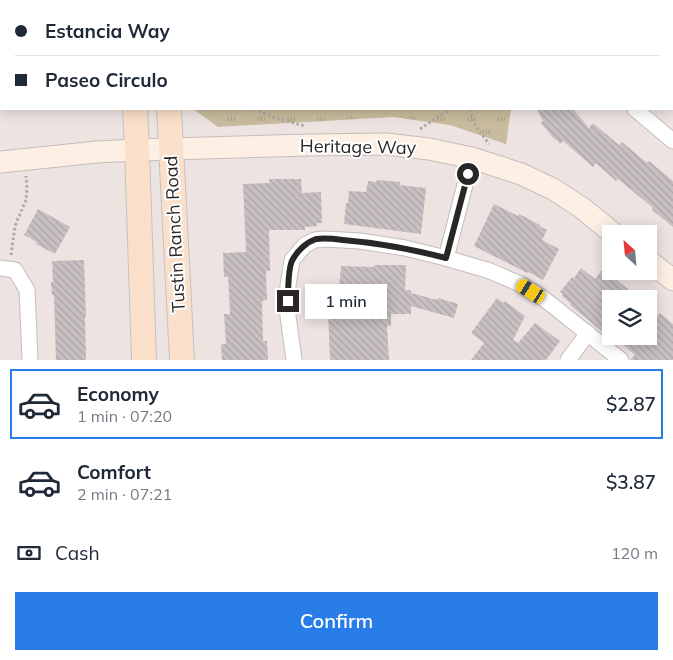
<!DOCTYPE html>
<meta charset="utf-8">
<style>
:root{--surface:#fff;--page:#f2f2f3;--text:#1f2937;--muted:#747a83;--line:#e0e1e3;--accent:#287de8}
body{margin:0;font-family:Mulish,sans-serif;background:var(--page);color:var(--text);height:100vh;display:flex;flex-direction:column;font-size:19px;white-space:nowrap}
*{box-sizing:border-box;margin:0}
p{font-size:16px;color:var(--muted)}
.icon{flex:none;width:28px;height:28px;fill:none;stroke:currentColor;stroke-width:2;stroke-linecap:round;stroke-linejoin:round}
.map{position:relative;height:360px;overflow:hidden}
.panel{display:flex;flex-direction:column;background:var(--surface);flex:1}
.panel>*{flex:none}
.banner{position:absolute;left:0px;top:0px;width:674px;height:110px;box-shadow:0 2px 12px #0003;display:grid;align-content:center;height:110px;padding:0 15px;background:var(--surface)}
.needle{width:32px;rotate:334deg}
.fabs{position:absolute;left:602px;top:225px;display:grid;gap:10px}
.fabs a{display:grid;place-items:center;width:55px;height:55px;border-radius:0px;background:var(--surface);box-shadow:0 2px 12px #0003;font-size:25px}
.end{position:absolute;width:22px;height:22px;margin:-11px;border:6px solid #292626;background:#fff;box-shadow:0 0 0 2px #fff}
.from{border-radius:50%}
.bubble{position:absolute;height:35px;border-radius:0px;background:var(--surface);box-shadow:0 2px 12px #0003;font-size:16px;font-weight:600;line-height:35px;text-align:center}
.car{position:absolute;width:15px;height:30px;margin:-15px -8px;border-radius:6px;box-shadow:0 0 4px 1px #0007;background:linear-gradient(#f5c518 24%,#345 0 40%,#f5c518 0 76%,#345 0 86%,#f5c518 0)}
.banner b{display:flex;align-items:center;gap:18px;height:48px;font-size:19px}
.banner b+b{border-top:1px solid var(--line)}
.banner i{width:12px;height:12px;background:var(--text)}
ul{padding:9px 0 0;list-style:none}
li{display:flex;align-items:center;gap:15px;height:70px;margin:0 10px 8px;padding:0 5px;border:2px solid transparent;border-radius:0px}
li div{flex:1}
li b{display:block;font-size:19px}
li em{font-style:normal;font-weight:600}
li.selected{border-color:var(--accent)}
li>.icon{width:45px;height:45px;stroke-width:1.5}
.pay{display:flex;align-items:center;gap:12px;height:55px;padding:0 15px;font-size:19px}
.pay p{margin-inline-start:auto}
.cta{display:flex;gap:10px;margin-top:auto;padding:10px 15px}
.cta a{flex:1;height:58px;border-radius:0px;background:var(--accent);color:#fff;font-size:20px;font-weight:600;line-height:58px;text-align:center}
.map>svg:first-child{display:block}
</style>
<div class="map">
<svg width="673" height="360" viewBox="0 0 673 360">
<defs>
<pattern id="park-tufts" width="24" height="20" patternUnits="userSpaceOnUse" patternTransform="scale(1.25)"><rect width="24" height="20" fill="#c9bc9e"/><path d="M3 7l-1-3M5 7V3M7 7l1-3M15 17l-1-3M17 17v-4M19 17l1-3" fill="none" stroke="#ada188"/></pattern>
<pattern id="building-back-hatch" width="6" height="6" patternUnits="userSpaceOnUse" patternTransform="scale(1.25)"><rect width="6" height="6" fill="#c8c0c2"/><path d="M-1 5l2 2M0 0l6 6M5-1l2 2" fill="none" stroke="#aca5a7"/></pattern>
</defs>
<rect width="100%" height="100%" fill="#ede4e2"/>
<g fill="url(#park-tufts)">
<rect x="186" y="0" width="339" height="1"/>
<path d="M193 109H511L506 144 450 125 393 117 218 127Z"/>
</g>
<g fill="url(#building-back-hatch)">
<path d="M537 109H573L589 128 593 123 619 145 622 142 647 163 649 161 673 181V227L652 210 653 208 623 183 618 179 616 181 596 163 593 167 563 141 560 144 556 139 555 140 541 123 543 121Z"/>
<path d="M269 179H301L302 193 321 192 322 223H317V226L305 227V230H269L270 271H266L267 300 262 301 263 341H267L268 360H222L221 344H226L224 314H230L228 277H224L223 253 246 252 243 184 270 183Z"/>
<path d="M377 180 400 182V185L426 188 421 234 344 224 346 203H348L349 191 366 192 368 181 376 182Z"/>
<path d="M494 204 518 216 519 214 540 225 539 226 547 230 542 240 559 249 543 280 528 272 527 273 474 246Z"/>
<path d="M38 209 70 227 55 254 36 244 37 242 24 235Z"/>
<path d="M84 260 86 317H85L86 360H56L54 295H52L51 282H53L52 261Z"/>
<path d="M374 265H406L405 290H411V293L437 300 438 298 458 304 454 318 411 306V314H391V326H387L389 360H330L328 311H309V289H339L341 266 374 267Z"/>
<path d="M581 268 595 279 602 270 608 276 609 274 628 289 627 291 636 299H611V339L570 305 571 304 562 296 563 294 560 292 572 277 574 278Z"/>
<path d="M497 298 504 303 505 301 525 316 513 340 518 343 535 323 560 341 546 360H471L484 343 471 333Z"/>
<path d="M660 313 673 324V360H630L635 355 613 336H649V326Z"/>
</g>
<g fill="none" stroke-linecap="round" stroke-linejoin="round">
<g stroke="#c5bdbb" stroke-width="17">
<g id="street">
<path d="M619 1V0"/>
<path d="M635 109 673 141"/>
<path d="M446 258 472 158"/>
<path d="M0 268 15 270 27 290 30 360"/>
<path d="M294 360 288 316V285L292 260 305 245 315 240 325 239 360 241 405 248 446 258 490 271 520 284 543 298 621 360"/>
<path d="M568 360 588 333"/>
</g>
</g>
<g stroke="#c5bdbb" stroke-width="23">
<g id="secondary">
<path d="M0 162 97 152 137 150 310 145 386 144 429 149 472 158 521 174 553 189 582 208 614 234"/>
<path d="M649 261 673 280"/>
</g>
</g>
<g stroke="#c3c2c2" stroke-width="26">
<g id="primary">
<path d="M128 0V1"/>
<path d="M165 0V1"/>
<path d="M135 109 137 150 144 360"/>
<path d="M169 109 182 360"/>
</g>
</g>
<g stroke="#afa8a6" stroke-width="3" stroke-dasharray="2.5 2.5" stroke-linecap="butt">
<path d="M213 1 214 0"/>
<path d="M498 1V0"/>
<path d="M254 109 275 118 305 126"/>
<path d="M470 109 473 122 489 144"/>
<path d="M420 129 450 109"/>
<path d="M11 255 15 226 26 200 27 188 26 176"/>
</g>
<use href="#street" stroke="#fff" stroke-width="15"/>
<use href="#secondary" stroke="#fdefe4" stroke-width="21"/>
<use href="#primary" stroke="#fadfca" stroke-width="24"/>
</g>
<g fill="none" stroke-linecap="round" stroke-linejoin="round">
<path stroke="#292626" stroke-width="6" d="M288 301C288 291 288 266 293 259 298 250 307 242 316 239 325 238 335 239 343 240 379 243 411 249 446 258L468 174"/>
</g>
<g text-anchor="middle" stroke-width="4" stroke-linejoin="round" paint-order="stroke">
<g font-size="18" fill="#292626" stroke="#fff">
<text transform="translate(358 147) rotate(1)" y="6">Heritage Way</text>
<text transform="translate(175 234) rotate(-93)" y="6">Tustin Ranch Road</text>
</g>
</g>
</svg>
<div class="fabs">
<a><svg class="needle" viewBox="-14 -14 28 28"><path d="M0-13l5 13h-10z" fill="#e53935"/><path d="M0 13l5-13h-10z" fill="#747a83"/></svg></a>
<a><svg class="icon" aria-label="layers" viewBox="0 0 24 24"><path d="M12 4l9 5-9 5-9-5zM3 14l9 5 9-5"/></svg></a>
</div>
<i class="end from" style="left:468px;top:174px"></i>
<i class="end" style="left:288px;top:301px"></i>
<div class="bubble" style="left:305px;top:284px;width:82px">1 min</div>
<i class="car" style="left:531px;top:291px;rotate:302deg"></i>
<div class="banner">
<b><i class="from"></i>Estancia Way</b>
<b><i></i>Paseo Circulo</b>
</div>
</div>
<section class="panel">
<ul>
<li class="selected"><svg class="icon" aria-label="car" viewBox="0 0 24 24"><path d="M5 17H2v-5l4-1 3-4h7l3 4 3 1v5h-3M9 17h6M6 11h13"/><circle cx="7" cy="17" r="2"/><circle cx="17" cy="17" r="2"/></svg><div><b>Economy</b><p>1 min · 07:20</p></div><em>$2.87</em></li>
<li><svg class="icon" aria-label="car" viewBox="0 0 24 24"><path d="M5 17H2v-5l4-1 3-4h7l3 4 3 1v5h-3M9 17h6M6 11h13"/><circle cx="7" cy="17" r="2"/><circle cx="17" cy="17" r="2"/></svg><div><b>Comfort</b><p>2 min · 07:21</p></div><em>$3.87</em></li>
</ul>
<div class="pay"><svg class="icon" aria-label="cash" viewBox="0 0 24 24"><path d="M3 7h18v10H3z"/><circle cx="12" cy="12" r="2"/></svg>Cash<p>120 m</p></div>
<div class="cta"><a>Confirm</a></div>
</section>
